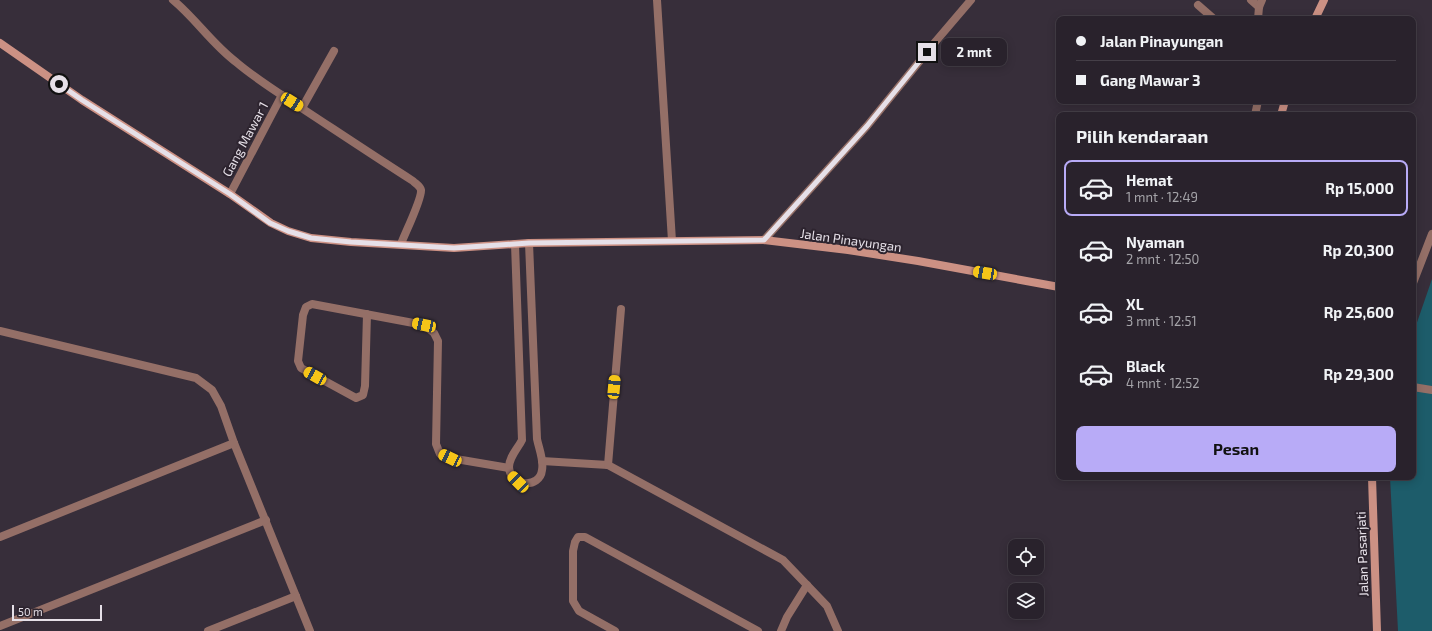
<!DOCTYPE html>
<html lang="id">
<meta charset="utf-8">
<style>
:root{--surface:#29222c;--page:#352f38;--text:#f1f3f6;--muted:#a5a4a9;--line:#453f48;--accent:#b8abf7}
body{margin:0;font-family:"Exo 2",sans-serif;background:var(--page);color:var(--text);height:100vh;display:flex;flex-direction:column;font-size:15px;white-space:nowrap}
*{box-sizing:border-box;margin:0}
p{font-size:13px;color:var(--muted)}
.icon{flex:none;width:22px;height:22px;fill:none;stroke:currentColor;stroke-width:2;stroke-linecap:round;stroke-linejoin:round}
.map{position:relative;flex:1;overflow:hidden}
.panel{position:absolute;left:1056px;top:112px;width:360px;height:368px;display:flex;flex-direction:column;background:var(--surface);border-radius:8px;box-shadow:0 2px 10px #0003,0 0 0 1px var(--line)}
.panel>*{flex:none}
.banner{position:absolute;left:1056px;top:16px;width:360px;height:88px;border-radius:8px;box-shadow:0 2px 10px #0003,0 0 0 1px var(--line);display:grid;align-content:center;height:88px;padding:0 20px;background:var(--surface)}
.tools{position:absolute;left:1008px;top:539px;display:grid;gap:8px}
.tools a{display:grid;place-items:center;width:36px;height:36px;border-radius:8px;background:var(--surface);box-shadow:0 2px 10px #0003,0 0 0 1px var(--line);font-size:20px}
.scale{position:absolute;left:12px;bottom:10px;width:90px;box-sizing:border-box;padding-left:4px;border:2px solid #e6e0e8;border-top:0;font-size:11px;line-height:14px;white-space:nowrap;color:#e6e0e8;-webkit-text-stroke:3px #2d242f;paint-order:stroke}
.end{position:absolute;width:18px;height:18px;margin:-9px;border:5px solid #e6e0e8;background:#111;box-shadow:0 0 0 2px #111}
.from{border-radius:50%}
.bubble{position:absolute;height:28px;border-radius:8px;background:var(--surface);box-shadow:0 2px 10px #0003,0 0 0 1px var(--line);font-size:13px;font-weight:700;line-height:28px;text-align:center}
.car{position:absolute;width:12px;height:24px;margin:-12px -6px;border-radius:5px;box-shadow:0 0 3px 1px #0007;background:linear-gradient(#f5c518 24%,#345 0 40%,#f5c518 0 76%,#345 0 86%,#f5c518 0)}
.banner b{display:flex;align-items:center;gap:14px;height:38px;font-size:15px}
.banner b+b{border-top:1px solid var(--line)}
.banner i{width:10px;height:10px;background:var(--text)}
ul{padding:0;list-style:none}
li{display:flex;align-items:center;gap:12px;height:56px;margin:0 8px 6px;padding:0 12px;border:2px solid transparent;border-radius:8px}
li div{flex:1}
li b{display:block;font-size:15px}
li em{font-style:normal;font-weight:700}
li.current{border-color:var(--accent)}
li>.icon{width:36px;height:36px;stroke-width:1.5}
h2{padding:0 20px;font-size:18px;line-height:48px}
.button{display:flex;gap:8px;margin-top:auto;padding:8px 20px}
.button a{flex:1;height:46px;border-radius:8px;background:var(--accent);color:#111;font-size:16px;font-weight:700;line-height:46px;text-align:center}
.map>svg:first-child{display:block}
</style>
<div class="map">
<svg width="1432" height="631" viewBox="0 0 1432 631">
<rect width="100%" height="100%" fill="#372e3a"/>
<path fill="#1d5c6a" d="M1432 279V631H1398L1390 477H1413V334Z"/>
<g fill="none" stroke-linecap="round" stroke-linejoin="round">
<g stroke="#946f67" stroke-width="8">
<path d="M173 0C196 19 212 44 236 62 257 80 282 95 306 111 341 134 377 158 413 181 416 184 420 186 421 190 422 199 405 233 401 244"/>
<path d="M657 0 672 241"/>
<path d="M1251 0 1259 7"/>
<path d="M1198 5 1214 19"/>
<path d="M1258 19 1259 7 1262 0"/>
<path d="M302 108 334 51"/>
<path d="M1255 115 1258 101"/>
<path d="M230 194 282 95"/>
<path d="M764 240 867 126 936 41 971 0"/>
<path d="M515 244 522 440C518 448 509 457 509 467 510 487 540 489 542 470 544 460 539 449 537 439L529 243"/>
<path d="M1413 283 1432 234"/>
<path d="M367 314 365 386 363 395 356 398 301 368 298 361 303 315 306 307 312 304 424 325 434 333 438 341 436 444 440 454 450 458 509 468"/>
<path d="M0 331 196 378 212 390 221 406 234 443 310 631"/>
<path d="M1413 387 1432 390"/>
<path d="M542 461 608 465 783 560 827 606 838 631"/>
<path d="M608 465 621 309"/>
<path d="M0 537 234 443"/>
<path d="M0 626 266 520"/>
<path d="M208 631 296 596"/>
<path d="M615 631 579 611 573 601V551L575 542 578 537H585L758 631"/>
<path d="M781 631 787 617 807 585"/>
</g>
<g stroke="#cc9184" stroke-width="8">
<path d="M1315 19 1324 0"/>
<path d="M0 43 82 100 230 194 271 223 288 231 311 238 351 242 454 248 529 243 764 240 848 250 918 261 1059 287"/>
<path d="M1281 115 1285 101"/>
<path d="M1372 477 1377 631"/>
</g>
</g>
<g fill="none" stroke-linecap="round" stroke-linejoin="round">
<path stroke="#e6e0e8" stroke-width="5" d="M59 84 82 100 230 194 270 223 288 231 311 238 351 242 454 248 529 243 764 240 867 126 927 52"/>
</g>
<g text-anchor="middle" stroke-width="4" stroke-linejoin="round" paint-order="stroke">
<g font-size="13" fill="#e6e0e8" stroke="#2d242f">
<text transform="translate(245 139) rotate(-62)" y="5">Gang Mawar 1</text>
<text transform="translate(851 240) rotate(8)" y="5">Jalan Pinayungan</text>
<text transform="translate(1362 554) rotate(-92)" y="5">Jalan Pasarjati</text>
</g>
</g>
</svg>
<div class="tools">
<a><svg class="icon" aria-label="locate" viewBox="0 0 24 24"><circle cx="12" cy="12" r="6"/><path d="M12 2v4M12 18v4M2 12h4M18 12h4"/></svg></a>
<a><svg class="icon" aria-label="layers" viewBox="0 0 24 24"><path d="M12 4l9 5-9 5-9-5zM3 14l9 5 9-5"/></svg></a>
</div>
<div class="scale">50 m</div>
<i class="end from" style="left:59px;top:84px"></i>
<i class="end" style="left:927px;top:52px"></i>
<div class="bubble" style="left:941px;top:38px;width:66px">2 mnt</div>
<i class="car" style="left:292px;top:102px;rotate:122deg"></i>
<i class="car" style="left:985px;top:273px;rotate:280deg"></i>
<i class="car" style="left:424px;top:325px;rotate:282deg"></i>
<i class="car" style="left:315px;top:376px;rotate:299deg"></i>
<i class="car" style="left:614px;top:387px;rotate:5deg"></i>
<i class="car" style="left:450px;top:458px;rotate:295deg"></i>
<i class="car" style="left:518px;top:482px;rotate:315deg"></i>
<div class="banner">
<b><i class="from"></i>Jalan Pinayungan</b>
<b><i></i>Gang Mawar 3</b>
</div>
<section class="panel">
<h2>Pilih kendaraan</h2>
<ul>
<li class="current"><svg class="icon" aria-label="car" viewBox="0 0 24 24"><path d="M5 17H2v-5l4-1 3-4h7l3 4 3 1v5h-3M9 17h6M6 11h13"/><circle cx="7" cy="17" r="2"/><circle cx="17" cy="17" r="2"/></svg><div><b>Hemat</b><p>1 mnt · 12:49</p></div><em>Rp 15,000</em></li>
<li><svg class="icon" aria-label="car" viewBox="0 0 24 24"><path d="M5 17H2v-5l4-1 3-4h7l3 4 3 1v5h-3M9 17h6M6 11h13"/><circle cx="7" cy="17" r="2"/><circle cx="17" cy="17" r="2"/></svg><div><b>Nyaman</b><p>2 mnt · 12:50</p></div><em>Rp 20,300</em></li>
<li><svg class="icon" aria-label="car" viewBox="0 0 24 24"><path d="M5 17H2v-5l4-1 3-4h7l3 4 3 1v5h-3M9 17h6M6 11h13"/><circle cx="7" cy="17" r="2"/><circle cx="17" cy="17" r="2"/></svg><div><b>XL</b><p>3 mnt · 12:51</p></div><em>Rp 25,600</em></li>
<li><svg class="icon" aria-label="car" viewBox="0 0 24 24"><path d="M5 17H2v-5l4-1 3-4h7l3 4 3 1v5h-3M9 17h6M6 11h13"/><circle cx="7" cy="17" r="2"/><circle cx="17" cy="17" r="2"/></svg><div><b>Black</b><p>4 mnt · 12:52</p></div><em>Rp 29,300</em></li>
</ul>
<div class="button"><a>Pesan</a></div>
</section>
</div>
